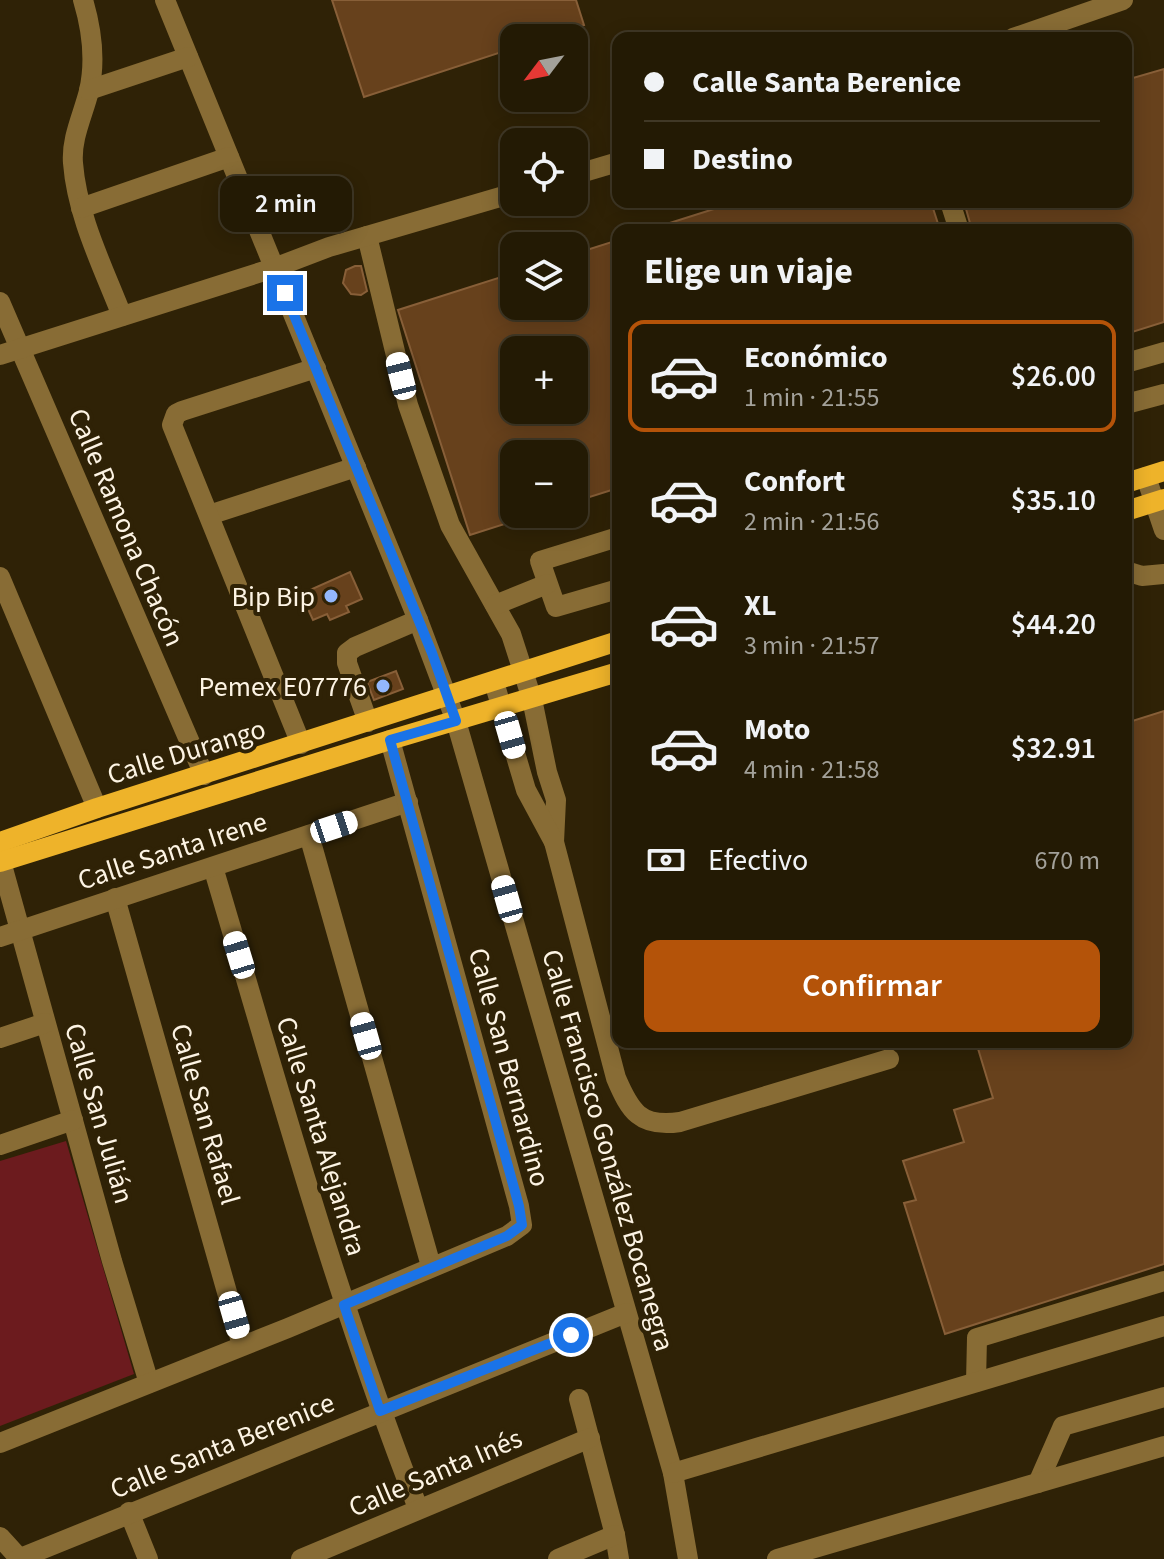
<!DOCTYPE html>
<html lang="es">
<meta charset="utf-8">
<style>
:root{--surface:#231a04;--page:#2f2713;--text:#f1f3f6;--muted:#a3a19a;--line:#403826;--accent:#b45309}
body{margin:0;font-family:"Source Sans 3",sans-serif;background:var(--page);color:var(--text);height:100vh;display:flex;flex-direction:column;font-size:30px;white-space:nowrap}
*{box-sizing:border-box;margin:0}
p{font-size:26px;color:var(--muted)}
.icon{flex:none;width:44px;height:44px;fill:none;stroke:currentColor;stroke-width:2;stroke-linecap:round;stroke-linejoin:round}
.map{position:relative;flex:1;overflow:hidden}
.panel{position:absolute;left:612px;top:224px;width:520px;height:824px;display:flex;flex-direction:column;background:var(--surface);border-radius:16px;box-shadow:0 4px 20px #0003,0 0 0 2px var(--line)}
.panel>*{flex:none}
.banner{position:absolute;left:612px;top:32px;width:520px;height:176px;border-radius:16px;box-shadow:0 4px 20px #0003,0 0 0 2px var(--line);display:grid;align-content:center;height:176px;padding:0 32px;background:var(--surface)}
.needle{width:52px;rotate:238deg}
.tools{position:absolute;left:500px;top:24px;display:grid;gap:16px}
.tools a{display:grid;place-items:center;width:88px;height:88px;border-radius:16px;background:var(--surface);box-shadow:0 4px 20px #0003,0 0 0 2px var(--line);font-size:40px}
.end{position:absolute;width:36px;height:36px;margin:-18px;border:10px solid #1a73e8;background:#fff;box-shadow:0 0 0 4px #fff}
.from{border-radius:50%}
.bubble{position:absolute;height:56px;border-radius:16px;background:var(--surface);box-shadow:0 4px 20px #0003,0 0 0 2px var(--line);font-size:26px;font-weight:600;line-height:56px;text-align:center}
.car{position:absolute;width:24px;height:48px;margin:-24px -12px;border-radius:10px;box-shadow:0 0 6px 2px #0007;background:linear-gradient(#fff 24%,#345 0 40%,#fff 0 76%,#345 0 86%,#fff 0)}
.banner b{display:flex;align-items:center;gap:28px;height:76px;font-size:30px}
.banner b+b{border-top:2px solid var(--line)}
.banner i{width:20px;height:20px;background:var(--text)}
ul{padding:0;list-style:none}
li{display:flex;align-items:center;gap:24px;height:112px;margin:0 16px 12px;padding:0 16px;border:4px solid transparent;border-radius:16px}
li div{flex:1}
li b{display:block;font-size:30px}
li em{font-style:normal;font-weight:600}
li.active{border-color:var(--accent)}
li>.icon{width:72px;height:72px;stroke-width:1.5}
h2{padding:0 32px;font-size:36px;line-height:96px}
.pay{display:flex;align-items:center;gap:20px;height:88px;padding:0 32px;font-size:30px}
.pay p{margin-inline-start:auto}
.button{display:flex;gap:16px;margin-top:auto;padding:16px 32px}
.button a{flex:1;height:92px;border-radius:16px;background:var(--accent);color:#fff;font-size:32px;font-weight:600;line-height:92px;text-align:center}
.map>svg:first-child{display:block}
</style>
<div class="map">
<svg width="1164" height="1559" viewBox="0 0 1164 1559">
<rect width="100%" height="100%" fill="#2f2206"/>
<path fill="#6c1b1e" d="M66 1141 134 1374 0 1426V1161Z"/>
<g fill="#67411c" stroke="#885f38" stroke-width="2" fill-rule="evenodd">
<path d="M332 0H576L584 25 543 38H514V48L364 97Z"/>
<path d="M1164 69V322L1126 334V230H972L964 202H1126V80Z"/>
<path d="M736 202H931L940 230H657V227Z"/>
<path d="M618 240V488L574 502V454H514V521L470 535 398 310 514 273V306H574V254ZM514 350H574V410H514Z"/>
<path d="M355 266H361L367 291 361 295 351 294 343 283 346 270Z"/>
<path d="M350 572 362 599 346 606 349 612 330 620 327 614 313 620 301 594Z"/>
<path d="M396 671 403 689 374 700 367 682Z"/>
<path d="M1164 711V1264L945 1334 904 1203 916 1200 903 1161 964 1142 954 1110 993 1098 976 1042H1126V723Z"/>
</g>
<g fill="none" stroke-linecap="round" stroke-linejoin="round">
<g stroke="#886c35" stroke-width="20">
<path d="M83 0C92 30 96 60 89 91 83 115 71 138 73 163 77 216 103 267 122 316"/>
<path d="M165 0 418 620 456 721 673 1473 688 1559"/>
<path d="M1013 38 1123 0"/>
<path d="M89 90 188 57"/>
<path d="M574 175 618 162"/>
<path d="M950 202 959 230"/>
<path d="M81 208 229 157"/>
<path d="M367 236 408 405 450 525 511 634 532 699 547 772 556 800 554 842"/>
<path d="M0 302 204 775"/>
<path d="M0 355 274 268 329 247 514 193"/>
<path d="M1126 363 1164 352"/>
<path d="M1126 404 1164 394"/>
<path d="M1146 477 1164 530"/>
<path d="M209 515 356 467"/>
<path d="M618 537 540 561 556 607 618 589"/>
<path d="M1126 571 1142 576 1164 574"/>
<path d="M0 577 97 808"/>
<path d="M495 605 547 584"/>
<path d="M494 682 526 790 554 842 616 1078C630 1111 640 1128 680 1122L889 1059"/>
<path d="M368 722 347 663V653L355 647 418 620"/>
<path d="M301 744 172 425 176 414 182 411 316 368"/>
<path d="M309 835 431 1266"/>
<path d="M0 858 112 1261 149 1383"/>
<path d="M213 867C277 1082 336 1299 418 1508"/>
<path d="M115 898 242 1345"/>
<path d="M0 937 408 802"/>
<path d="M0 1038 45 1023"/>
<path d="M0 1145 73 1120"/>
<path d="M976 1382 977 1338 1164 1281"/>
<path d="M579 1399 615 1535 619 1559"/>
<path d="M0 1443 288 1328 507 1236 522 1225 519 1206 390 740"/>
<path d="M673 1473 1164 1326"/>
<path d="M1038 1483 1063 1426 1164 1397"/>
<path d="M129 1512 148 1559"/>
<path d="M0 1537 20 1559"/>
<path d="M18 1559 626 1313"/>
<path d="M301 1559 590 1438"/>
<path d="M558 1559 615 1535"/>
<path d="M777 1559 1164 1446"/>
</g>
<g stroke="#eeb32a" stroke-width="20">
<path d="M1126 483 1164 471"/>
<path d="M1126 511 1164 499"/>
<path d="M0 842 97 808 618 641"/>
<path d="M0 862 390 740 618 672"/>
</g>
</g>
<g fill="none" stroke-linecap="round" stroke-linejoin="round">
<path stroke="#1a73e8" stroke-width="10" d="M285 293 432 653 456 721 390 740 519 1206 522 1225 507 1236 344 1305 380 1411 571 1335"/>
</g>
<g fill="#93b7fd" stroke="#2f2206" stroke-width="3">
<circle cx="331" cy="596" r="8"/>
<circle cx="383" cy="686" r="8"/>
</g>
<g text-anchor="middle" stroke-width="8" stroke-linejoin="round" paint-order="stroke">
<g font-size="28" fill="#fdf4e4" stroke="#2f2206">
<text transform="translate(127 527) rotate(67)" y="10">Calle Ramona Chacón</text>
<text transform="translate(186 751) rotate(-17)" y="10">Calle Durango</text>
<text transform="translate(172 850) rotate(-18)" y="10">Calle Santa Irene</text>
<text transform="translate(510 1067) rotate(75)" y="10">Calle San Bernardino</text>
<text transform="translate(100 1113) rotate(74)" y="10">Calle San Julián</text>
<text transform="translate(206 1114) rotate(74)" y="10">Calle San Rafael</text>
<text transform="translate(322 1136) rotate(73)" y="10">Calle Santa Alejandra</text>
<text transform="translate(609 1150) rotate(74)" y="10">Calle Francisco González Bocanegra</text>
<text transform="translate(222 1445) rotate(-22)" y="10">Calle Santa Berenice</text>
<text transform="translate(435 1472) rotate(-23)" y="10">Calle Santa Inés</text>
</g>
<g font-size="28" fill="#fdf4e4" stroke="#2f2206" text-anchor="end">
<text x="315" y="606">Bip Bip</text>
<text x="367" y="696">Pemex E07776</text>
</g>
</g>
</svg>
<div class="tools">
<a><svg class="needle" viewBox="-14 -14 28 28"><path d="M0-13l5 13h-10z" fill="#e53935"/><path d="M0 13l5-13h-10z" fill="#a3a19a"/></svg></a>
<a><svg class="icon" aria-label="locate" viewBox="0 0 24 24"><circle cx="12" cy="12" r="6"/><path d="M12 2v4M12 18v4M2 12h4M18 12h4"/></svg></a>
<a><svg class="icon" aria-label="layers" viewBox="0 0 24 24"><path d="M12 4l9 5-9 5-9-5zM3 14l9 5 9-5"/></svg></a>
<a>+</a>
<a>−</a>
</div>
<i class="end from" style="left:571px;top:1335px"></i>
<i class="end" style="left:285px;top:293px"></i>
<div class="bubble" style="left:220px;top:176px;width:132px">2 min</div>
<i class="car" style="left:401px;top:376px;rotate:346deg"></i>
<i class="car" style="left:510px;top:735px;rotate:164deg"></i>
<i class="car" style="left:334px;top:827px;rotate:72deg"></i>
<i class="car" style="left:507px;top:899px;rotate:344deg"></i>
<i class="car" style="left:239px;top:955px;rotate:343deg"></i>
<i class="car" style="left:366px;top:1036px;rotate:344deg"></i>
<i class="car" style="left:234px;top:1315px;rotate:164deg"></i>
<div class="banner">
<b><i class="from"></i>Calle Santa Berenice</b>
<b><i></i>Destino</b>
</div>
<section class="panel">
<h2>Elige un viaje</h2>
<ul>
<li class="active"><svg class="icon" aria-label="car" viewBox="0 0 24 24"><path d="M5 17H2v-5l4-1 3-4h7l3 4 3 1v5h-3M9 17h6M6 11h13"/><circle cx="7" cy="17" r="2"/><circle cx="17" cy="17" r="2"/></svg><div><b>Económico</b><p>1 min · 21:55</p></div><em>$26.00</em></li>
<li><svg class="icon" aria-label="car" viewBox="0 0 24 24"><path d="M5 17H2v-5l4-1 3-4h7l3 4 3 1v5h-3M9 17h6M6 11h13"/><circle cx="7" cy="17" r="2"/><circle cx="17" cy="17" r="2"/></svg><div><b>Confort</b><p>2 min · 21:56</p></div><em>$35.10</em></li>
<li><svg class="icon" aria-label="car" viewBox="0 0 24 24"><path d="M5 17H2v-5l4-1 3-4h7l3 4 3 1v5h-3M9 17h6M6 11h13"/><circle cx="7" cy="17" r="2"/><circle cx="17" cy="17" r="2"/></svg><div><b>XL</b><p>3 min · 21:57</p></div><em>$44.20</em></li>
<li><svg class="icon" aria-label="car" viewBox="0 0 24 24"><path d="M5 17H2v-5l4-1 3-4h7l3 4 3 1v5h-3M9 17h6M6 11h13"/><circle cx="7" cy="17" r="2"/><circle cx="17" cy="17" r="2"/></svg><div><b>Moto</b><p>4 min · 21:58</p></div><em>$32.91</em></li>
</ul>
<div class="pay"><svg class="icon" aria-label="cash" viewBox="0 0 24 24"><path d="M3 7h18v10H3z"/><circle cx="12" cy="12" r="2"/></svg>Efectivo<p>670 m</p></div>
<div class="button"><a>Confirmar</a></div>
</section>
</div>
